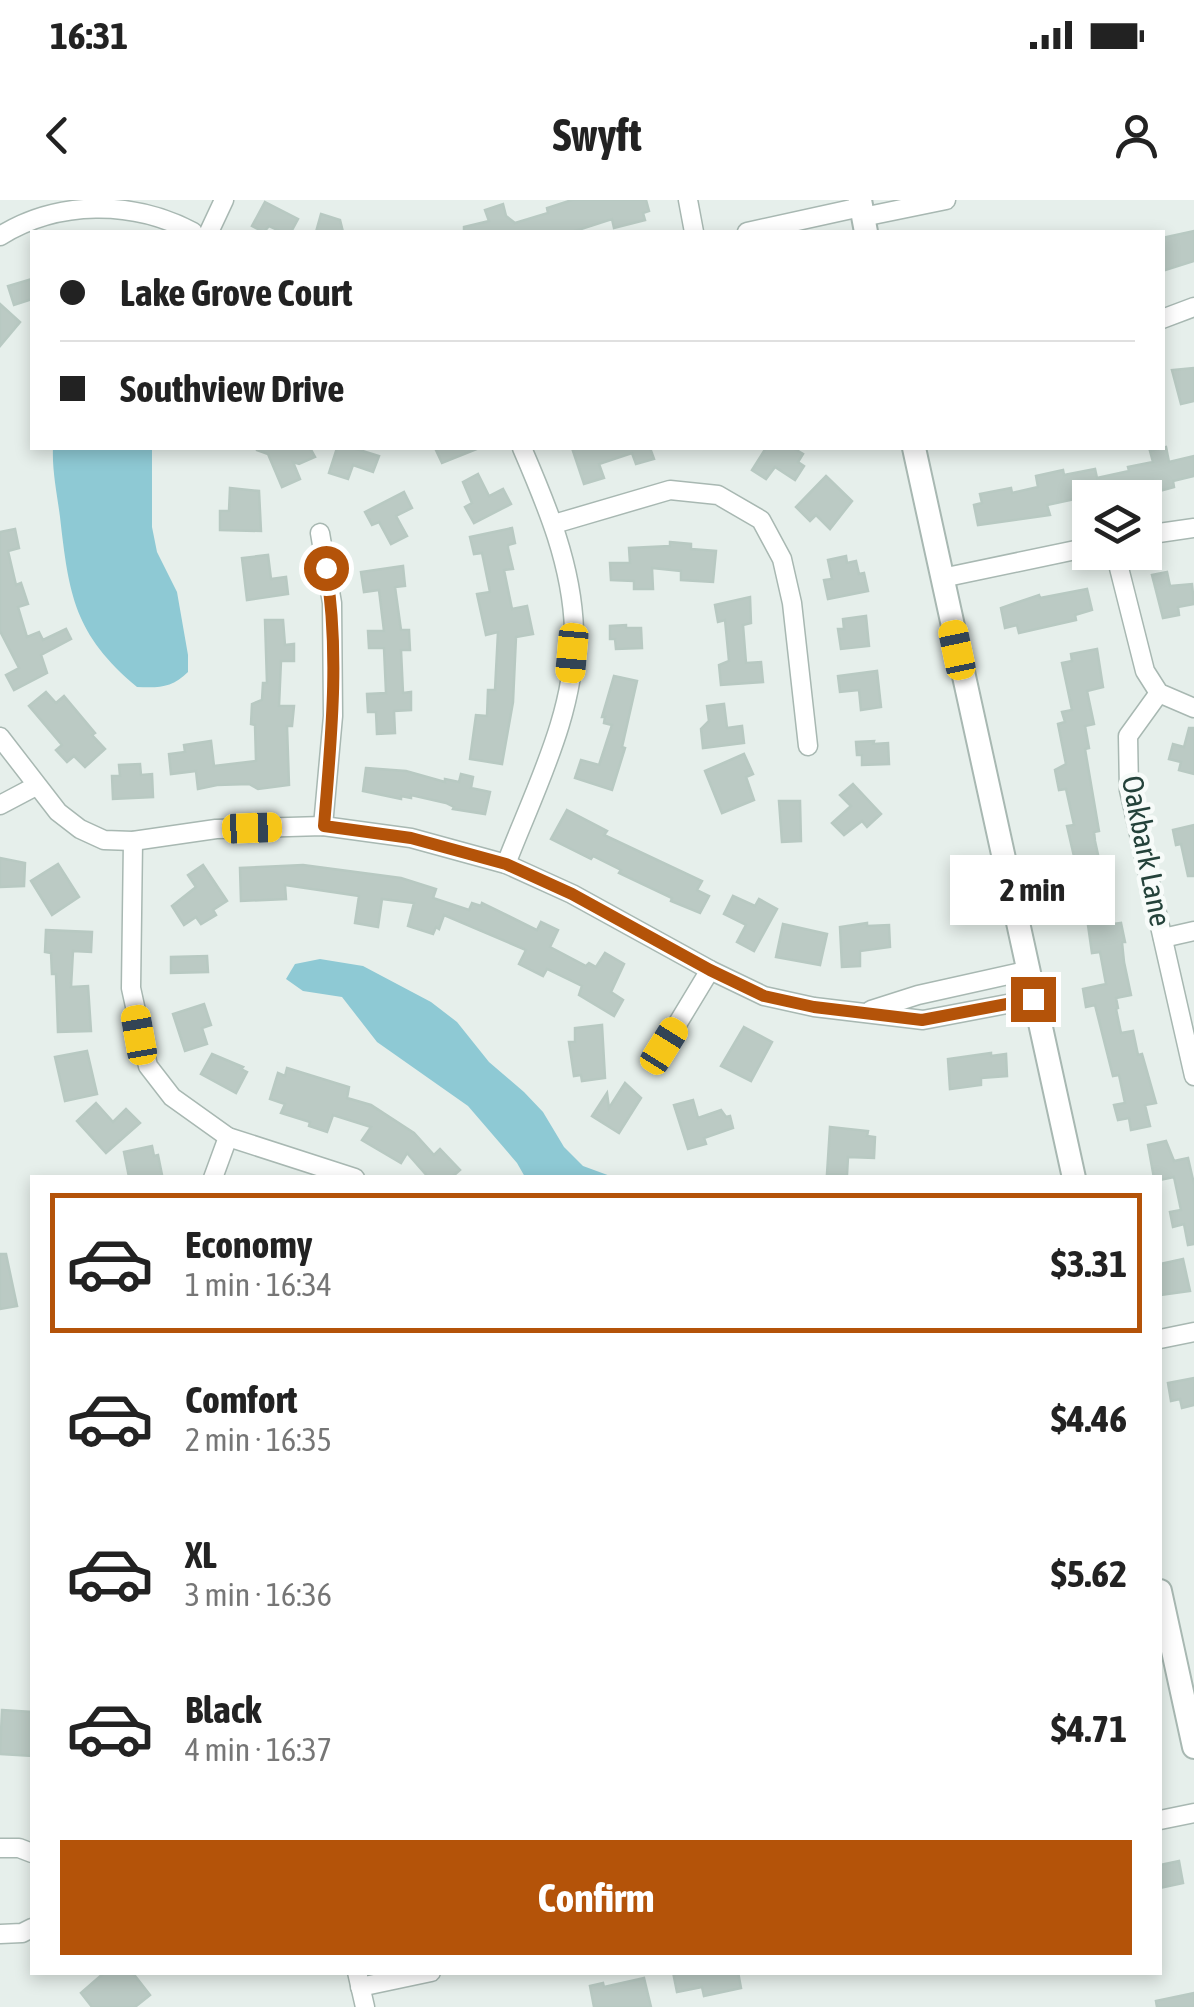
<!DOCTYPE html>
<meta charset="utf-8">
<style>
:root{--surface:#fff;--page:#f6f6f6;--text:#222;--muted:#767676;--line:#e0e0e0;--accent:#b45309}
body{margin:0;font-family:"Asap Condensed",sans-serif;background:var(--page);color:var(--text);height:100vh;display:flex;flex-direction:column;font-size:38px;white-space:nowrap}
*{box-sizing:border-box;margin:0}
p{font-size:32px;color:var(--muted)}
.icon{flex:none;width:55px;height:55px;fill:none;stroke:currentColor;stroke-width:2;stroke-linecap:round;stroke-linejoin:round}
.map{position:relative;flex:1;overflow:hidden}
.details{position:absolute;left:30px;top:975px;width:1132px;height:800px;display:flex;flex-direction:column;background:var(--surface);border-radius:0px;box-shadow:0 5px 15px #0003}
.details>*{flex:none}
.banner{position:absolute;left:30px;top:30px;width:1135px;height:220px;border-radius:0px;box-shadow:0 5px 15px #0003;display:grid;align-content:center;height:220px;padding:0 30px;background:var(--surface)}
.fabs{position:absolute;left:1072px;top:280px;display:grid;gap:20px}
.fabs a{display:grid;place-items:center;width:90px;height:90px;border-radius:0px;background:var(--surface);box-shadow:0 5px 15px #0003;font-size:50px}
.end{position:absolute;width:45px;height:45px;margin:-22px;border:12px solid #b45309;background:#fff;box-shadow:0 0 0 5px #fff}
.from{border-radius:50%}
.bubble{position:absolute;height:70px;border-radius:0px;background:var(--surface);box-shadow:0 5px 15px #0003;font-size:32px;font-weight:700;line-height:70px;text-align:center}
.car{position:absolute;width:30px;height:60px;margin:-30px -15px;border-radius:12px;box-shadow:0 0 8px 2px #0007;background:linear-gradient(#f5c518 24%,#345 0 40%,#f5c518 0 76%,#345 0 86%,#f5c518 0)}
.banner b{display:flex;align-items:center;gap:35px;height:95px;font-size:38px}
.banner b+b{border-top:2px solid var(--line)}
.banner i{width:25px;height:25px;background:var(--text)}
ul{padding:18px 0 0;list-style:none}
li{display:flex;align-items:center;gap:30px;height:140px;margin:0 20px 15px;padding:0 10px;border:5px solid transparent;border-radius:0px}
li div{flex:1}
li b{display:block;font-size:38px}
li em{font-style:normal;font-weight:700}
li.active{border-color:var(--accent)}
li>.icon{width:90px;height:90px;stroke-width:1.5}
.primary-button{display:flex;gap:20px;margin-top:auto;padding:20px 30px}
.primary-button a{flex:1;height:115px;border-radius:0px;background:var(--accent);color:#fff;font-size:40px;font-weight:700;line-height:115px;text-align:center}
.status{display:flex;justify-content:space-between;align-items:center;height:70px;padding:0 50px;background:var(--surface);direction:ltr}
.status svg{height:28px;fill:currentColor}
header{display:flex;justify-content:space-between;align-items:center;height:130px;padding:0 30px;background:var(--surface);font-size:45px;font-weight:700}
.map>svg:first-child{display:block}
</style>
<div class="status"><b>16:31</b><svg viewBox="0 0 49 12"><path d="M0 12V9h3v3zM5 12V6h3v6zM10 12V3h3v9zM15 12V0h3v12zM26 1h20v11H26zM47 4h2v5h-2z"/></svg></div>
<header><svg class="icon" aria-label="back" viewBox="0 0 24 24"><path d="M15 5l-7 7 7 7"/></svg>Swyft<svg class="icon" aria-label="person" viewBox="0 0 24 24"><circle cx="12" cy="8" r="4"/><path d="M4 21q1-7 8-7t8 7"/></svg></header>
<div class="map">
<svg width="1194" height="1807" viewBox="0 0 1194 1807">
<rect width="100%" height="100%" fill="#e6efeb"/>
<g fill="#8ec9d4">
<path d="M53 248H152V327L157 352 177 392 188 455V472C172 488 159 488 137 487 74 434 69 395 60 317 57 293 52 271 53 248Z"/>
<path d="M320 759 363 766 431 802 457 822 489 862 524 892 543 912 564 947 583 966 613 977H525L517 963 468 906 377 842 342 797 303 791 286 779 295 764Z"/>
</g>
<g fill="#bbcac4" stroke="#b8c9c2" stroke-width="2.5">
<path d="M572 0H646L649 11 643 13 645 20 614 28 612 19 572 32H464V27L489 21 485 10 503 4 506 16 515 23 548 13 547 8Z"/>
<path d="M265 2 298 19 291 32H282L269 26 264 32 252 26Z"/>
<path d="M321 14 340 20 343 32H316Z"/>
<path d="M1194 31V61L1162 71V38Z"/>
<path d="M32 79V99L14 105 8 86Z"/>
<path d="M0 104 20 122 0 146Z"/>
<path d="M1194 168V201L1181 204 1172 170Z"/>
<path d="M1166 247 1169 262 1194 256V276L1173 281 1174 287 1156 292 1153 281 1117 289 1119 298 1084 297 1047 305 1050 315 978 325 974 305 982 303 980 294 1011 288 1012 293 1038 287 1036 276 1063 270 1064 275 1095 269 1097 278 1129 271 1128 267 1153 262 1150 251Z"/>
<path d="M257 248H310L315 257 299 264 293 262 300 279 282 287 268 254 257 250Z"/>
<path d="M337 248H353L379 256 373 272 353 265 348 279 329 273Z"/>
<path d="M435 248H479L442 263Z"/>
<path d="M572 248H650L654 259 636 264 632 253 599 264 604 278 584 284Z"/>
<path d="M766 248H793L803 254 798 262 804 266 795 280 775 267 766 279 752 270Z"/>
<path d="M478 274 489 296 503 289 511 304 474 323 465 307 472 303 463 282Z"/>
<path d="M826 276 852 301 830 329 816 315 810 321 796 307Z"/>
<path d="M230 288 259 291 261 331 220 330V311H229Z"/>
<path d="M404 292 412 308 396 316 407 336 391 344 379 322 372 325 365 312Z"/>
<path d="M512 328 515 343 508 345V348L513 369 504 370 512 409 527 406 533 434 516 437 513 502 502 564 470 559 476 515 487 516 488 490H495L498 432 486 435 477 394 490 392 482 353 474 354 470 337Z"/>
<path d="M15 329 19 348 8 351 16 385 21 383 28 404 18 407 27 437 39 432 43 440 66 429 71 439 41 455 47 473 14 490 6 475 19 468 0 431V332Z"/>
<path d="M670 342 691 344V349L716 351 713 382 681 380V371L652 368 653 389H634V381L611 380 610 363H630L629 348 670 346Z"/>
<path d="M268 355 271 379 286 377 288 394 247 400 242 358Z"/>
<path d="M846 356 847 363 856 361 859 374 864 373 868 391 828 399 824 380 832 379 828 360Z"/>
<path d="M403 366 405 386 395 387 401 430H409L410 450H401L403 493 411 492V510L394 511 395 533 377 534 376 512H368L367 494 386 493 384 448H369L368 431H384L379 390 364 392 361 372Z"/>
<path d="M1167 372 1170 386 1192 384 1194 404 1178 407 1179 415 1163 418 1152 375Z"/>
<path d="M1087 389 1092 410 1075 415 1076 420 1019 433 1017 425 1005 428 1001 408 1039 395 1040 398Z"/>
<path d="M750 397 751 423 743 425 746 463 761 462 763 482 721 485 719 465 729 461 725 420 718 422 715 405Z"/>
<path d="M866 416 869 446 841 449 838 429H844L843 419Z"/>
<path d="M265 420H283L285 445 294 444V461H281L279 506H294L292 526H287L289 585 258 589 249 584 217 585 198 589 196 571 171 574 169 554 185 552 184 545 211 541 214 566 256 561 255 525 251 524 252 504 262 500 263 483H267Z"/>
<path d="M626 425V428H641L642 448 616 449 615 439H610V426Z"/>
<path d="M1097 449 1103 487 1087 491 1094 524 1085 526 1089 548 1085 549 1099 631 1094 632 1095 641 1102 673 1105 672 1113 724 1121 723 1125 742H1122L1124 762 1131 795 1116 798 1118 808 1116 809 1121 833 1133 831 1138 855 1142 854 1156 903 1145 905 1150 926 1131 930 1129 918 1118 920 1114 905 1125 903 1119 875 1113 876 1095 805 1086 807 1083 789 1106 784 1100 752 1092 753 1085 704 1077 706 1074 693 1082 691 1067 626 1074 625 1066 589 1059 590 1055 570 1066 564 1058 524 1065 522 1062 512 1072 510 1062 463 1072 461 1071 454Z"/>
<path d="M877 471 881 507 861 510 859 490 840 492 838 476Z"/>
<path d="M614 476 637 481 622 547 625 548 612 590 575 578 581 560 599 565 612 525 604 523 605 517H602Z"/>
<path d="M46 492 56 503 64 496 95 533 92 535 105 549 85 567 74 556 67 562 56 550 62 545 29 506Z"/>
<path d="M724 504 727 528 742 526 744 543 703 548 701 529 709 521 707 506Z"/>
<path d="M1189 528H1194V574L1179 570 1181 562 1169 559 1173 544 1184 547Z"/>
<path d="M874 541 873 544 888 543 889 564 862 565V555H857L856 542Z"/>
<path d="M744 554 753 574 746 577 754 600 722 613 705 571Z"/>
<path d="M140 564 141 575 152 574 153 597 113 599 112 576H120L119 565Z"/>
<path d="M366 568 406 571 445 582V579L459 582 461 574 473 577 471 588 490 592 485 614 453 609 454 607 446 603 411 595V598L401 596V599L363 591Z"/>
<path d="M853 584 881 614 867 627 862 621 844 635 832 623 851 606 840 595Z"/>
<path d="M779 601H800L801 641 782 642Z"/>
<path d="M567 610 607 631 604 635 702 681 697 690 709 696 700 713 671 701 672 698 619 673 621 670 593 656 591 659 551 639Z"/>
<path d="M1194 625V676H1188L1181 644 1176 645 1173 630Z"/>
<path d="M0 658 25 663 24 686 0 687Z"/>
<path d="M58 664 79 697 52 715 31 681Z"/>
<path d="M203 665 227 701 213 710 216 715 201 724 196 717 184 725 172 706 196 687 188 675Z"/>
<path d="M303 665 401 678 436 689 433 698 469 710 472 703 481 706 482 703 537 730 541 722 558 730 550 747 586 766 589 763 596 767 605 753 624 764 611 792 623 800 614 816 579 795 582 786 547 769 543 776 519 764 526 750 444 715 439 729 436 727 433 734 408 726 414 703 382 699 378 727 355 723 359 696 285 685 286 699 241 701 240 668Z"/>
<path d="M733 696 755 706 759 699 777 709 754 751 737 742 746 725 724 714Z"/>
<path d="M867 723V726L889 725 890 747 860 751V766L842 767 840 727Z"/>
<path d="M783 724 827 734 820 765 776 757Z"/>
<path d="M46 730 92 732 91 752 73 751 71 787 88 786 91 831 58 832 56 774H52L51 753 45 752Z"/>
<path d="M207 756 208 772 171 773V757Z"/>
<path d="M204 804 211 825 202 828 207 844 185 851 173 814Z"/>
<path d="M602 825 605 878 582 881 581 875 574 876 569 842H575V828Z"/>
<path d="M744 827 772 842 751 881 721 866Z"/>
<path d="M87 851 97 894 65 901 55 857Z"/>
<path d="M991 853V856L1006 854 1007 876 981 878V885L950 889 948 859Z"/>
<path d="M212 854 243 867 241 869 247 872 236 893 201 874Z"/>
<path d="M287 868 349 887 347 898 371 905 414 933 434 955 440 949 460 970 451 978H429L407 953 401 963 362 940 371 927 333 915 327 932 309 926 310 922 281 913 285 904 270 899 278 873 285 876Z"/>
<path d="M625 883 641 898 619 933 592 916 607 893 609 908Z"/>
<path d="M693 900 698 918 721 910 726 917 730 916 733 928 704 938 706 944 688 949 674 905Z"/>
<path d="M96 903 113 922 126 909 140 923 106 953 77 921Z"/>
<path d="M830 927 868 931 867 936 875 937 874 958 848 957 847 975 827 974Z"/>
<path d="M1166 941 1174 961 1188 958 1194 984V1044L1188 1045 1184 1024 1173 1027 1170 1012 1181 1010 1174 977 1160 980 1154 978 1148 945Z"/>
<path d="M152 946 154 956 158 955 162 975 159 977H129L124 952Z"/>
<path d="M0 1054H6L17 1106 0 1109Z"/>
<path d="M1183 1059 1190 1091 1160 1095V1064Z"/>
<path d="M1194 1178V1205L1182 1208 1180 1199 1171 1201 1168 1183Z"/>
<path d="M2 1510 32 1512V1556L0 1554Z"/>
<path d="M1179 1661 1183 1683 1160 1688V1665Z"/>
<path d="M105 1772H132L150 1795 135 1807H92L81 1793Z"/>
<path d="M673 1772H738L741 1788 704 1796 702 1787 677 1792Z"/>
<path d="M644 1778 651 1807H594L590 1786 603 1783 604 1787Z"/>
<path d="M1194 1793V1807H1157L1156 1801Z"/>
</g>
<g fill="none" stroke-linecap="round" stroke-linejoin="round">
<g stroke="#a8b8b2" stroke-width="21">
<g id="minor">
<path d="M688 0 694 32"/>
<path d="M863 17 946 0"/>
<path d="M209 32 224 0"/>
<path d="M747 32 861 7"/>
<path d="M0 36C58 0 133 0 193 32"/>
<path d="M1162 119 1194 107"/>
<path d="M554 324 670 290 718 295 761 320 782 359 792 403 808 546"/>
<path d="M320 333 332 403 333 516 323 626"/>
<path d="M1145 335 1194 328"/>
<path d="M1115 352 1145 471 1159 493 1194 508"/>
<path d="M942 378 1090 347"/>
<path d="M1159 493 1128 536 1129 590 1194 876"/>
<path d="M0 537 58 612 80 629 104 640 133 641 216 629 323 626 411 638 506 664 572 694 710 770 764 796 814 807 923 820 1033 799"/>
<path d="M0 605 36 586"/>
<path d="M133 641 131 788 148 866 172 897 228 937 355 978"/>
<path d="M506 664C534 591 577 510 574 430 572 365 547 306 522 248"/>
<path d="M1163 738 1194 731"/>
<path d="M871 810 918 795 1026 771"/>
<path d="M664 846 710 770"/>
<path d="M213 978 228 937"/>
<path d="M1160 1139 1194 1132"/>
<path d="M1160 1620 1194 1613"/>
<path d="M0 1648H19L32 1653"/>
<path d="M0 1734 22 1733 32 1728"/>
<path d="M357 1772 365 1807"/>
<path d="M360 1787 431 1772"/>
</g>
</g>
<g stroke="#a8b8b2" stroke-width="26">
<g id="tertiary">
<path d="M860 0 866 32"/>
<path d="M914 248 1074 978"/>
<path d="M1160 1391 1194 1547"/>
</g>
</g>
<use href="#minor" stroke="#fff" stroke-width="18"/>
<use href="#tertiary" stroke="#fff" stroke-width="22"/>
</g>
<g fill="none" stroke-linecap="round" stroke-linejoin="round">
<path stroke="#b45309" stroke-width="12" d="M326 368C340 453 331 540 324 626L411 638 506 664 572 694 710 770 764 796 814 807 922 820 1033 799"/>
</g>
<g text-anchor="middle" stroke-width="9" stroke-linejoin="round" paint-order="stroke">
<g font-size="30" fill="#24423a" stroke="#f7fbf9">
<text transform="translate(1146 651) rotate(79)" y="10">Oakbark Lane</text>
</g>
</g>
</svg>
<div class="fabs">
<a><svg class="icon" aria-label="layers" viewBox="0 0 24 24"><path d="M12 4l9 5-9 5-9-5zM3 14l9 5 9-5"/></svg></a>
</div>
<i class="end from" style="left:326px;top:368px"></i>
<i class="end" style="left:1033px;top:799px"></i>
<div class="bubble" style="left:950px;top:655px;width:165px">2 min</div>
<i class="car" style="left:957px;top:450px;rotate:348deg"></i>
<i class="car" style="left:572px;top:453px;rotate:185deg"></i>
<i class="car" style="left:252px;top:628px;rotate:88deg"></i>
<i class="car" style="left:139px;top:835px;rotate:350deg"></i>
<i class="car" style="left:664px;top:846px;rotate:32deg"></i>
<div class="banner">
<b><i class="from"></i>Lake Grove Court</b>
<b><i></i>Southview Drive</b>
</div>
<section class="details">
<ul>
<li class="active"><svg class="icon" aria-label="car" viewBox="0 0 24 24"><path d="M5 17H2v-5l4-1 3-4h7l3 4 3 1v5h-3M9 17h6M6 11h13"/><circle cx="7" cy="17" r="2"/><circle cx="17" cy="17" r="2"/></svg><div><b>Economy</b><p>1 min · 16:34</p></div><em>$3.31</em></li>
<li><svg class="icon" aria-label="car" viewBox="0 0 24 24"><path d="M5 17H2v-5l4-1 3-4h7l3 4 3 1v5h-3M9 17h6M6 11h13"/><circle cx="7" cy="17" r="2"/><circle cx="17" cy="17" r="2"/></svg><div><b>Comfort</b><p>2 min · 16:35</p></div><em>$4.46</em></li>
<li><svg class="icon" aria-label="car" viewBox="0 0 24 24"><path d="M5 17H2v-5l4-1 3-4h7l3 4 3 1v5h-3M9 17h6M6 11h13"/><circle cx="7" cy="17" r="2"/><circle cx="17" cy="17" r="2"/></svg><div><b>XL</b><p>3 min · 16:36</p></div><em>$5.62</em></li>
<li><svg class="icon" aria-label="car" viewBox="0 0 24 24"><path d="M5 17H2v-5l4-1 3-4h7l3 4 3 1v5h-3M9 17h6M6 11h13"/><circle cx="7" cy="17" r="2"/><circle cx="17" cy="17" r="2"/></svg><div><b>Black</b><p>4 min · 16:37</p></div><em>$4.71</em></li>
</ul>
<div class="primary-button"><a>Confirm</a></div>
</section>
</div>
